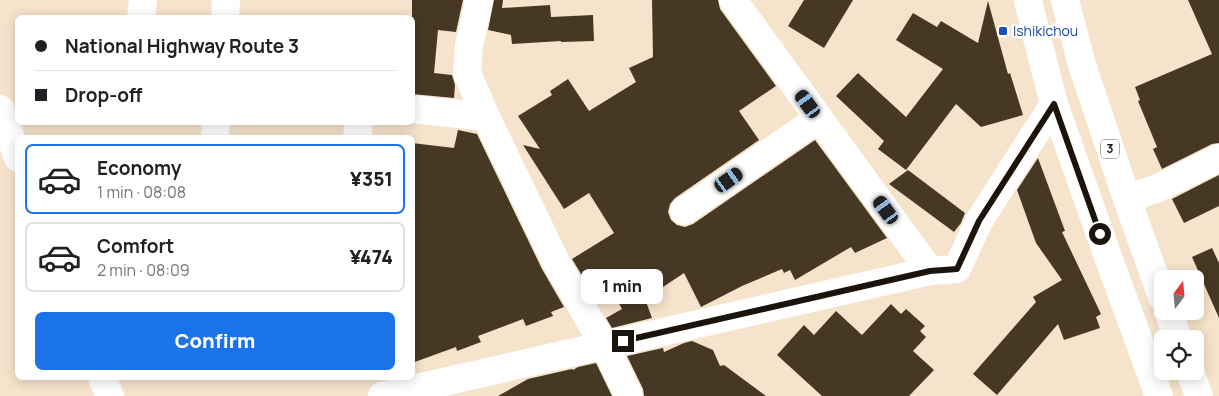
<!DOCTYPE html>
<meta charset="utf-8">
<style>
:root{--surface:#fff;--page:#f6f6f6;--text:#202124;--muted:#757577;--line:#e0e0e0;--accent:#1a73e8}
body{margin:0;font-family:Manrope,sans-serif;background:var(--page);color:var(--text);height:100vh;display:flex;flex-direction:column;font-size:19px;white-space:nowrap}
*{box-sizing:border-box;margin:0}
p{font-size:16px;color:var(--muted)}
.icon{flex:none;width:28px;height:28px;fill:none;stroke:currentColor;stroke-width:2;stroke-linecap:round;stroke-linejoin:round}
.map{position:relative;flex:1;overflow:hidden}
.drawer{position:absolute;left:15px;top:135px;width:400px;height:245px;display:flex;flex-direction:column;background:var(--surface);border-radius:8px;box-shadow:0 2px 12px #0003}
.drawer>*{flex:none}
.guide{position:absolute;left:15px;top:15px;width:400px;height:110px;border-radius:8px;box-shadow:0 2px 12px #0003;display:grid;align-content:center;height:110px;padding:0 20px;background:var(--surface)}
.needle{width:32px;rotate:16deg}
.fabs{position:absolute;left:1154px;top:270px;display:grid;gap:10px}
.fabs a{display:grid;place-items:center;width:50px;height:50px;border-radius:8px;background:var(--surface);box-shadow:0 2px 12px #0003;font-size:25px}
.end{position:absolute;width:22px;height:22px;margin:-11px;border:6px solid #1a140c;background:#fff;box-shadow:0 0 0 2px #fff}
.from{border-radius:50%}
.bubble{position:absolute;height:35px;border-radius:8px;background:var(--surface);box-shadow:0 2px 12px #0003;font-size:16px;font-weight:800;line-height:35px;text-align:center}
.car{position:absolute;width:15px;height:30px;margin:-15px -8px;border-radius:6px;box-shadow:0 0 4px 1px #0007;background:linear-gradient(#222 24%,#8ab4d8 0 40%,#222 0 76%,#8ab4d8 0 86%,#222 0)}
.guide b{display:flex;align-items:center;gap:18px;height:48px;font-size:19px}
.guide b+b{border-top:1px solid var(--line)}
.guide i{width:12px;height:12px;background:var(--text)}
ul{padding:9px 0 0;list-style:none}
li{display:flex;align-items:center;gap:15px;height:70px;margin:0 10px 8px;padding:0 10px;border:2px solid var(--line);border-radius:8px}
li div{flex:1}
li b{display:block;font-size:19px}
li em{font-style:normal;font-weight:800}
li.current{border-color:var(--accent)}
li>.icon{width:45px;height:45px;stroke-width:1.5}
.action{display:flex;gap:10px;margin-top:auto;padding:10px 20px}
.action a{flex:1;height:58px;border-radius:8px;background:var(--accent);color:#fff;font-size:20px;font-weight:800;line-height:58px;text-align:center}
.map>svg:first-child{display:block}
</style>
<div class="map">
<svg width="1219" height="396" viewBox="0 0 1219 396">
<rect width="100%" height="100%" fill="#f6e3cc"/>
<g fill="#463824">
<path d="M412 0H463L456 32 438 30 434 73 452 75 455 85 454 98 412 94Z"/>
<path d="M494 0H503L502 8 550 5 551 17 593 15 594 41 561 42V41L512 44 511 35 488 30Z"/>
<path d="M652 0H718L720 9 776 86 739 111 759 140 675 198 670 204 668 212 671 220 677 225 685 227 693 224 815 140 887 238 855 253 851 247 795 280 790 270 784 273 782 269 742 286 701 307 684 273 645 299 652 318 612 328 606 318 622 309 614 294 599 299 595 290 592 292 572 259 614 233 589 193 564 209 523 145 540 149 518 116 552 95 550 91 568 79 589 111 636 82 629 68 653 57Z"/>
<path d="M804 0H853L824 48 788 26Z"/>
<path d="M1188 0H1219V143L1212 144 1162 169 1153 149 1157 147 1138 101 1140 100 1135 87 1212 54Z"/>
<path d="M988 1 1008 74 1010 73 1023 115 981 127 956 104 906 170 878 149 884 141 836 96 858 73 906 117 943 69 896 40 913 13 937 27 941 21 978 43Z"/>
<path d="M458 130 477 134 542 269 564 307 551 312 553 316 526 326 523 319 478 336 481 342 457 351 456 347 412 363V143L454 148Z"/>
<path d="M1038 158 1065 231 1062 232 1101 314 1096 317 1100 328 1064 340 1058 324 997 395 973 374 1036 302 1033 297 1062 280 1036 243 1017 190Z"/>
<path d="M908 170 965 213 961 223 954 232 889 184Z"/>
<path d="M1219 175V206L1184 223 1172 199Z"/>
<path d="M1212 248 1219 263V318L1192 257Z"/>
<path d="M891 304 901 314 906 309 925 326 920 331 926 337 913 351 934 370 909 396H822L777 355 804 325 814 335 836 311 862 335Z"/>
<path d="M692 341 713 350 720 366 724 365 766 396H644L643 389 627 356 663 348 664 352 684 343Z"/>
<path d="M596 363 612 396H498L528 379 572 369 573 370 578 367Z"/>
</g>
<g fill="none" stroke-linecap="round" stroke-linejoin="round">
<g stroke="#fff" stroke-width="28">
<path d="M479 0 469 46 467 73 486 117 556 262 604 345 629 396"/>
<path d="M733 0 930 271"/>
<path d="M141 18 143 0"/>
<path d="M225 18 226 0"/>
<path d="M0 109 18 158"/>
<path d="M412 109 486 117"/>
<path d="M215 137 216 122"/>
<path d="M357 138 359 122"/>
<path d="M1127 199 1158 188 1219 158"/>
<path d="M684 211 819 118"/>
<path d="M102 378 110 396"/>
<path d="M382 396 930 271 957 269 979 221 1054 104"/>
</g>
<g stroke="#fff" stroke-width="28">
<path d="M1028 0 1036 34 1054 104 1106 251 1159 396"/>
<path d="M1065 0 1082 65 1127 199 1162 297"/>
<path d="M1168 311 1178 339"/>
<path d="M1190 371 1199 396"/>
</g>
</g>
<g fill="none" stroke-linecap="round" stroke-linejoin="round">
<path stroke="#1a140c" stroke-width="6" d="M623 341 930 271 957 269 979 221 1054 104 1100 234"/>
</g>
<rect fill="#1a4fb4" stroke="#fff" stroke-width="2" x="998" y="26" width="10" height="10" rx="2.5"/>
<g text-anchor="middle" stroke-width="5" stroke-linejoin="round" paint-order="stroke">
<rect fill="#fff" stroke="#5f5a55" stroke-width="1" x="1101" y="139.5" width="18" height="19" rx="4"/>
<g font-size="12" font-weight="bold" fill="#1a140c">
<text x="1110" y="153">3</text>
</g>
<g font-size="14" fill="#164399" stroke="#fff" text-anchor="start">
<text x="1013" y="36">Ishikichou</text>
</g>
</g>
</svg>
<div class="fabs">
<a><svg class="needle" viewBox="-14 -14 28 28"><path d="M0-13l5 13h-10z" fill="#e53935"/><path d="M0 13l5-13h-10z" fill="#757577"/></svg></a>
<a><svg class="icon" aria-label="locate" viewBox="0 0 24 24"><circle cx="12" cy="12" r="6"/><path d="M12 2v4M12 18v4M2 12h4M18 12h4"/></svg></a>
</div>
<i class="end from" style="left:1100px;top:234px"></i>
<i class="end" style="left:623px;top:341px"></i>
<div class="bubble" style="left:581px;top:269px;width:82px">1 min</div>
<i class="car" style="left:808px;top:104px;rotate:324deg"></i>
<i class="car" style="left:729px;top:180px;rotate:55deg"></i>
<i class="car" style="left:886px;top:210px;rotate:324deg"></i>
<div class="guide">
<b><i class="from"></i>National Highway Route 3</b>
<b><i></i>Drop-off</b>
</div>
<section class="drawer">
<ul>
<li class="current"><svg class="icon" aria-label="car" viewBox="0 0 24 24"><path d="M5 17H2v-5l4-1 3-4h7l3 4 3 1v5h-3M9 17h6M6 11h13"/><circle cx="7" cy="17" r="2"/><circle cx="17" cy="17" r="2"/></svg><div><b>Economy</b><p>1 min · 08:08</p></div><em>¥351</em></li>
<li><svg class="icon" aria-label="car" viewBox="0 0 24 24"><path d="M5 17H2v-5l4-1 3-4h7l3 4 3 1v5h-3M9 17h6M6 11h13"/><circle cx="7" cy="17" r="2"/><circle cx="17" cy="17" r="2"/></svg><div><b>Comfort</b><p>2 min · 08:09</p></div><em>¥474</em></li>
</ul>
<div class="action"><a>Confirm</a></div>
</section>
</div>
